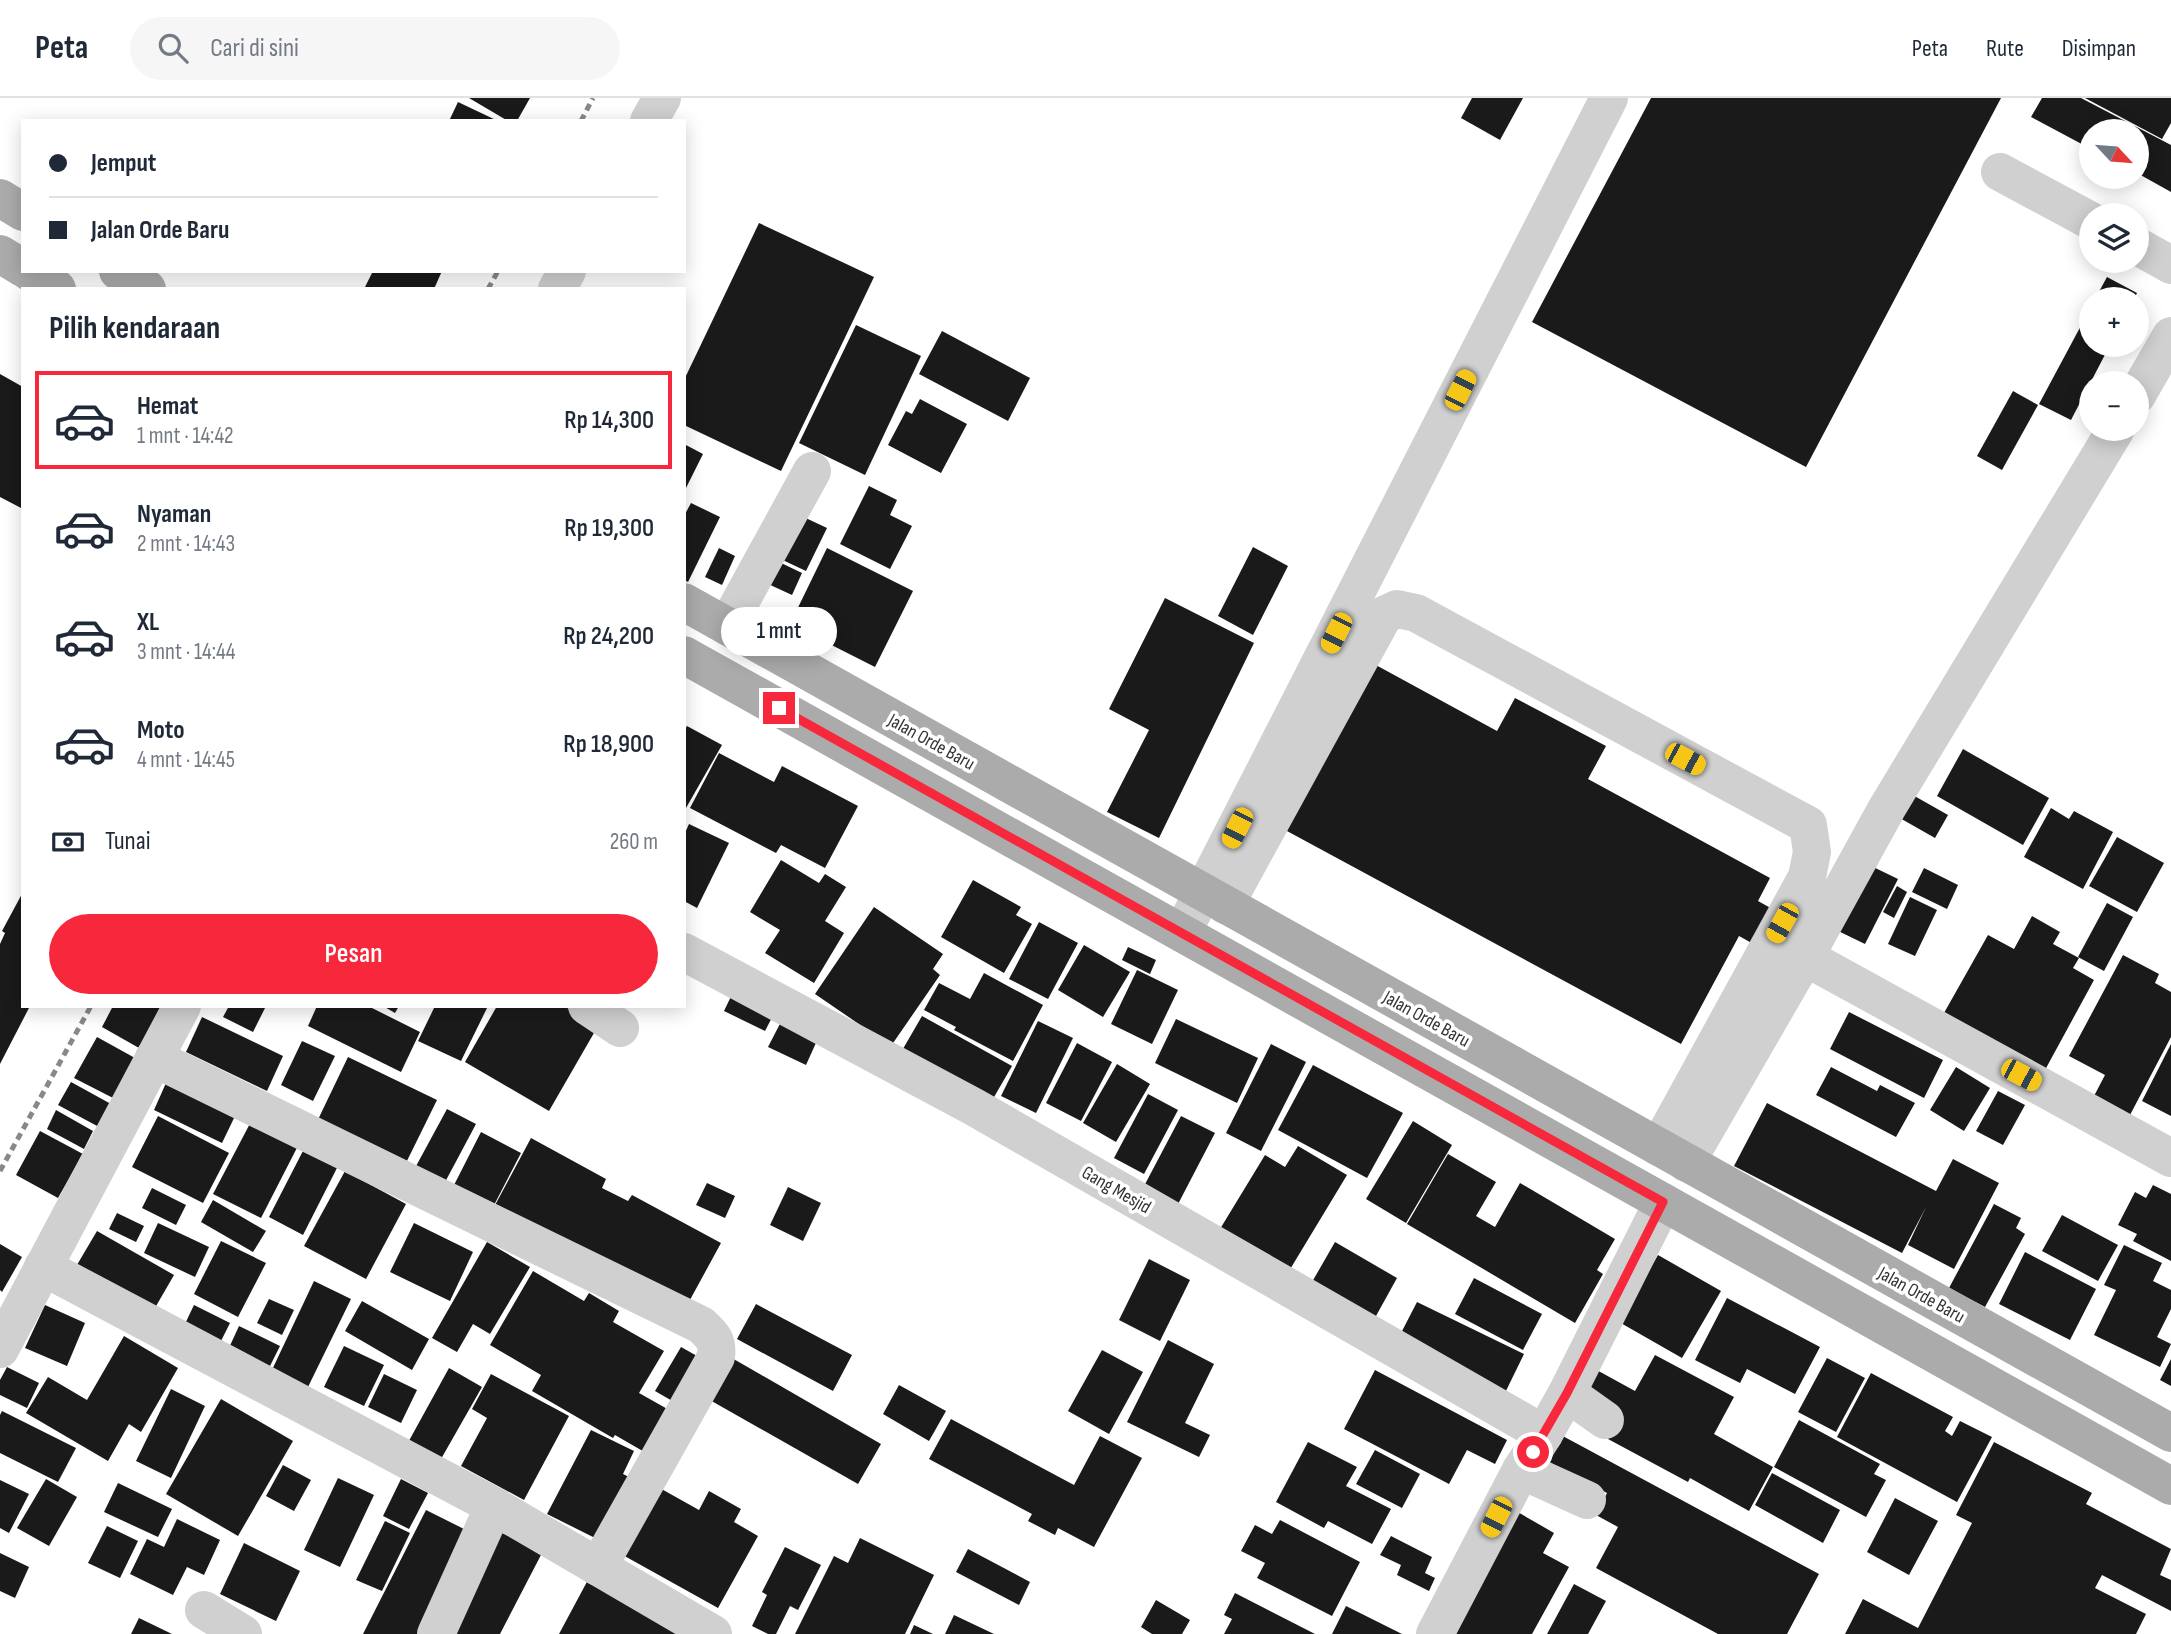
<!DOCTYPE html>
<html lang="id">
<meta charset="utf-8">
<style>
:root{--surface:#fff;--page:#f6f6f7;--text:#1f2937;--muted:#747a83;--line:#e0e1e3;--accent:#f7283b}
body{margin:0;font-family:"Sofia Sans Condensed",sans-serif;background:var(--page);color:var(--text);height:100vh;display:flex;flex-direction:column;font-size:26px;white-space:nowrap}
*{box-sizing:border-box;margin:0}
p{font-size:23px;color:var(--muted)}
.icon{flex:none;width:38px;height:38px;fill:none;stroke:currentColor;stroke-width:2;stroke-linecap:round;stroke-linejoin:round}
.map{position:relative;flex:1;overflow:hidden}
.details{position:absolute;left:21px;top:189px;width:665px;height:721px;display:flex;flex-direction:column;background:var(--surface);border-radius:0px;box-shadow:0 4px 18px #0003}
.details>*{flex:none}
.guide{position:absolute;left:21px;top:21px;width:665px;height:154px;border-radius:0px;box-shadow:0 4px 18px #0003;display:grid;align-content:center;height:154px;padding:0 28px;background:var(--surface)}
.needle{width:46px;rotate:116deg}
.controls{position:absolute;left:2079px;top:21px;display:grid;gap:14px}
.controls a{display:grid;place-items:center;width:70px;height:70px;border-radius:50%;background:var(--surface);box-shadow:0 4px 18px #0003;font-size:35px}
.end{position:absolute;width:32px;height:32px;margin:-16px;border:9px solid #f7283b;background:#fff;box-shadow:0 0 0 4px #fff}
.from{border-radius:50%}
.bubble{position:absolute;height:49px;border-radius:24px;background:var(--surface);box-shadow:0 4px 18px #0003;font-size:23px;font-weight:600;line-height:49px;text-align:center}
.car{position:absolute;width:21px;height:42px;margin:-21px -10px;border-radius:9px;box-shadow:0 0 5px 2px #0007;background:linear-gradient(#f5c518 24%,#345 0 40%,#f5c518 0 76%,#345 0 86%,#f5c518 0)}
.guide b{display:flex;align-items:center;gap:24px;height:66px;font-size:26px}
.guide b+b{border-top:2px solid var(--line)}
.guide i{width:18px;height:18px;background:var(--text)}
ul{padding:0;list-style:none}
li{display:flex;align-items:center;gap:21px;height:98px;margin:0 14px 10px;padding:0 14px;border:4px solid transparent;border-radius:0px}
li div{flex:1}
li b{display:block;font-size:26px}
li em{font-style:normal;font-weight:600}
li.active{border-color:var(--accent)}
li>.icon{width:63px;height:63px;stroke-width:1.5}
h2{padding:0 28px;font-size:32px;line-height:84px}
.pay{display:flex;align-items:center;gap:18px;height:77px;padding:0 28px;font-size:26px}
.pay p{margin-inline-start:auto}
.button{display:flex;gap:14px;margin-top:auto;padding:14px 28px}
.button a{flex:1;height:80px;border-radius:42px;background:var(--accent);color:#fff;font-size:28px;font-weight:600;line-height:80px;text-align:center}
header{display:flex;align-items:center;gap:42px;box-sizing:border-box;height:98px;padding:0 35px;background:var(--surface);border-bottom:2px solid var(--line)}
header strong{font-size:33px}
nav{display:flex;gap:38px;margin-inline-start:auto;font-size:24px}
.search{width:490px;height:63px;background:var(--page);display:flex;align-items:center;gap:18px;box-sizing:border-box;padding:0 24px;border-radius:38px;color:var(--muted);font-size:26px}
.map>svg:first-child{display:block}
</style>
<header>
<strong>Peta</strong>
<div class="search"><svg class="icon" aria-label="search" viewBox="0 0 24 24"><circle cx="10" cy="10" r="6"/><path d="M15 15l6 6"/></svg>Cari di sini</div>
<nav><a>Peta</a><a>Rute</a><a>Disimpan</a></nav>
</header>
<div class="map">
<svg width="2171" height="1536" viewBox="0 0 2171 1536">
<rect width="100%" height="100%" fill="#fff"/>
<g fill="#1a1a1a">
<path d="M469 0H530L517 23H508Z"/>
<path d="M1472 0H1523L1500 42 1461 20Z"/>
<path d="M1651 0H2001L1806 369 1532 224Z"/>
<path d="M2042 0H2081L2171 47V94L2137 75V33H2091V51L2031 19Z"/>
<path d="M2085 0H2171V25L2162 41Z"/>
<path d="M458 4 498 23H449Z"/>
<path d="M759 125 874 179 781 373 684 327V282Z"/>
<path d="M373 173H442L434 191H368L365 189Z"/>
<path d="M2107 179 2137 195 2134 201H2095Z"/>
<path d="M2091 209V247H2110L2071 322 2039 306Z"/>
<path d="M856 227 921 258 865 377 799 345Z"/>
<path d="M942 233 1030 280 1008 323 919 276Z"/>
<path d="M0 276 23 289V411L0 399Z"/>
<path d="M2013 293 2038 307 2002 372 1977 358Z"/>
<path d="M920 301 967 326 941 375 888 347 906 313 912 316Z"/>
<path d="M684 346 703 356 686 390 684 389Z"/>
<path d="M869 388 897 402 890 417 912 428 890 471 840 446Z"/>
<path d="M691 405 720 419 688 484 684 482V418Z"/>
<path d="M793 414 827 430 806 473 772 457Z"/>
<path d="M1253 449 1288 468 1253 537 1218 518Z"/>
<path d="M719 450 735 458 722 487 705 479Z"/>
<path d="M827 450 913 493 875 569 790 526Z"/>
<path d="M777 463 802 475 792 497 766 485Z"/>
<path d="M1165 500 1254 545 1159 740 1107 714 1149 632 1109 611Z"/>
<path d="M1363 560 1497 633 1515 600 1606 648 1588 681 1770 780 1758 803 1776 813 1757 848 1739 838 1681 946 1274 726Z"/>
<path d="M687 628 722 647 686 710 684 709V633Z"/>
<path d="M1963 651 2049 700 2023 747 1937 698Z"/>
<path d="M719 655 774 684 782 668 858 708 825 770 781 747 776 755 690 710Z"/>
<path d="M1911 696 1948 717 1935 740 1898 719Z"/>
<path d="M2051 710 2069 721 2074 713 2113 734 2083 791 2024 759Z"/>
<path d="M689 726 729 745 697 810 684 803V737Z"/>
<path d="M2117 739 2164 765 2137 814 2089 788Z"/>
<path d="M781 762 819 785 825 776 846 789 825 823 844 835 814 885 765 855 780 832 750 814Z"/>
<path d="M1865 765 1898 781 1865 846 1832 830Z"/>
<path d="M1924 770 1958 787 1947 811 1912 794Z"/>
<path d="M973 782 1021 809 1016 817 1032 826 1004 875 941 839Z"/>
<path d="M1897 788 1907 794 1894 820 1883 814Z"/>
<path d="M23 794V908H30L0 966V846L5 835 2 833Z"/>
<path d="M1910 799 1937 812 1915 858 1888 846Z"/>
<path d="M2107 805 2133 819 2104 873 2078 859Z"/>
<path d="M874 809 943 856 933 871 940 877 891 948 815 896Z"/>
<path d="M2032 818 2060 834 2053 846 2079 860 2073 870 2094 882 2045 972 1944 915 1988 837 2014 851Z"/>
<path d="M1039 824 1078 845 1048 901 1009 881Z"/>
<path d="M1084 847 1130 874 1103 919 1058 892Z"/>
<path d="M1128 849 1156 862 1150 876 1122 862Z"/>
<path d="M2123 857 2159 876 2155 885 2171 894V939L2130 1017 2094 998 2105 977 2069 958Z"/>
<path d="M1137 872 1178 892 1152 946 1111 926Z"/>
<path d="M984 875 1043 907 1013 963 954 932 956 929 924 912 939 885 970 901Z"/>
<path d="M737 886 779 906 765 933 724 913Z"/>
<path d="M113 908H162L139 950 102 929Z"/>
<path d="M229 908H266L253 934 223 919Z"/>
<path d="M317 908H368L420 934 401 974 308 928Z"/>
<path d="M383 908H399L395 915Z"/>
<path d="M435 908H488L461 963 418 943Z"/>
<path d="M497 908H564L598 928 549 1013 465 964Z"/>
<path d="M1849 914 1943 962 1924 1000 1830 951Z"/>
<path d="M784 918 820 936 806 967 768 949Z"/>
<path d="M922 918 1012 968 990 1006 900 956Z"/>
<path d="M202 919 283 958 267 993 186 954Z"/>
<path d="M1176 921 1258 960 1237 1005 1155 965Z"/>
<path d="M1038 923 1073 940 1036 1015 1001 998Z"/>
<path d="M97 939 135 960 113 1000 74 980Z"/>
<path d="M302 943 335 958 313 1003 281 987Z"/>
<path d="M1077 945 1112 964 1081 1023 1046 1005Z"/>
<path d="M1271 946 1306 964 1261 1053 1226 1035Z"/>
<path d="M2171 946V1018L2142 1003Z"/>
<path d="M348 959 437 1002 401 1075 313 1032Z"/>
<path d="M1117 966 1150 986 1116 1044 1083 1025Z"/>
<path d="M1313 967 1403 1015 1367 1080 1278 1032Z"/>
<path d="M1831 969 1877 993 1880 987 1915 1005 1896 1039 1816 997Z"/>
<path d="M1956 969 1990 990 1964 1033 1930 1012Z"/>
<path d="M71 984 111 1006 99 1029 58 1007Z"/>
<path d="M166 985 235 1018 222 1045 154 1012Z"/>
<path d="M1998 993 2025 1007 2003 1047 1976 1033Z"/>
<path d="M1148 996 1178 1012 1144 1076 1114 1060Z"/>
<path d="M1767 1005 1936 1093 1953 1061 1999 1085 1954 1171 1908 1147 1926 1109 1902 1155 1734 1068Z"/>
<path d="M447 1011 476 1026 444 1086 415 1070Z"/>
<path d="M56 1012 93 1033 84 1051 47 1031Z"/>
<path d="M255 1016 302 1040 261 1120 213 1096Z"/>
<path d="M158 1018 229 1055 203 1105 132 1069Z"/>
<path d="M1181 1018 1215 1035 1177 1108 1143 1090Z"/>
<path d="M1413 1023 1452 1047 1406 1125 1366 1101Z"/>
<path d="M40 1033 83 1056 58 1100 16 1077Z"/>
<path d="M481 1034 521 1055 492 1111 452 1091Z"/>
<path d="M531 1040 606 1081 602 1090 628 1103 632 1097 721 1145 685 1211 494 1109Z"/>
<path d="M1298 1048 1347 1077 1289 1173 1220 1131 1265 1057 1285 1069Z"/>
<path d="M305 1049 339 1066 303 1137 269 1119Z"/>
<path d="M1448 1056 1496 1084 1476 1118 1495 1129 1520 1085 1615 1141 1597 1172 1603 1176 1575 1225 1407 1126Z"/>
<path d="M345 1073 406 1106 366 1181 304 1148Z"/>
<path d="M707 1085 735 1098 725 1120 696 1107Z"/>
<path d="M2153 1087 2171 1096V1163L2133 1143 2137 1136 2118 1127 2135 1094 2146 1100Z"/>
<path d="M788 1089 821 1105 803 1143 770 1127Z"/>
<path d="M152 1090 186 1107 176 1127 142 1110Z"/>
<path d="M213 1102 266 1133 253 1154 201 1124Z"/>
<path d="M1994 1106 2021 1120 2016 1130 2025 1136 1985 1209 1949 1190Z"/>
<path d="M117 1115 144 1128 136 1144 109 1131Z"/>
<path d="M2062 1117 2118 1147 2098 1183 2042 1153Z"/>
<path d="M158 1125 209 1149 195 1179 144 1155Z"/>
<path d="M414 1125 473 1154 450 1203 390 1174Z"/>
<path d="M97 1133 174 1177 148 1222 71 1177Z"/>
<path d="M221 1143 266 1165 238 1219 194 1196Z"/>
<path d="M487 1144 530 1169 490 1236 473 1226 457 1254 432 1240Z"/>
<path d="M1335 1144 1397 1180 1371 1227 1308 1191Z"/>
<path d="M0 1146 22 1159 2 1194 0 1192Z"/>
<path d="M2124 1147 2162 1165 2153 1183 2171 1192V1211L2157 1239 2171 1246 2160 1269 2094 1237 2116 1192 2104 1187Z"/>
<path d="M2025 1154 2096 1191 2070 1242 1999 1206Z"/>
<path d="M1658 1157 1721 1193 1682 1260 1619 1224Z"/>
<path d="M1149 1161 1190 1182 1160 1243 1119 1222Z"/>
<path d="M533 1173 584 1203 589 1195 619 1213 613 1224 664 1253 639 1295 678 1317 653 1359 615 1337 613 1340 532 1293 541 1277 490 1247Z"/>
<path d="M1474 1180 1542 1216 1523 1252 1455 1216Z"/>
<path d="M314 1183 351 1201 307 1291 271 1274Z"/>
<path d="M1727 1200 1820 1249 1795 1296 1747 1271 1740 1285 1695 1262Z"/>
<path d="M269 1201 294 1212 282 1237 257 1225Z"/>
<path d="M362 1203 429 1241 412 1272 345 1233Z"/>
<path d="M1417 1204 1524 1256 1502 1301 1400 1237Z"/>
<path d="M756 1206 852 1257 833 1293 737 1241Z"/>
<path d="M45 1207 85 1225 67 1268 25 1250Z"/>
<path d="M194 1207 230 1225 219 1247 183 1230Z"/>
<path d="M239 1228 280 1248 268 1272 228 1252Z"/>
<path d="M124 1238 178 1270 141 1334 129 1326 108 1363 26 1315 48 1279 87 1302Z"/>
<path d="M1168 1242 1214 1266 1185 1325 1210 1337 1199 1359 1127 1324Z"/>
<path d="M344 1248 384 1267 364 1308 324 1289Z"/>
<path d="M681 1249 706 1263 681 1308 655 1293Z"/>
<path d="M1102 1252 1143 1274 1109 1336 1068 1313Z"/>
<path d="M725 1256 881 1346 858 1386 701 1297Z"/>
<path d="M1655 1257 1734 1299 1714 1336 1773 1369 1749 1413 1690 1380 1688 1384 1608 1341 1619 1321 1578 1298 1593 1270 1635 1293Z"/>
<path d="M1827 1260 1865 1280 1836 1334 1798 1314Z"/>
<path d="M2171 1261V1288L2160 1282Z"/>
<path d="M7 1269 39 1285 27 1310 0 1297V1282Z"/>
<path d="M449 1270 482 1289 437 1368 405 1350Z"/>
<path d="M1375 1272 1507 1342 1495 1366 1467 1352 1449 1386 1344 1331Z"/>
<path d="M1871 1275 1953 1319 1945 1333 1952 1338 1960 1323 1992 1339 1957 1404 1837 1339Z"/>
<path d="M384 1276 417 1292 401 1325 368 1309Z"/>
<path d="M491 1276 569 1318 524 1402 461 1368 487 1320 472 1311Z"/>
<path d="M899 1287 946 1313 929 1343 883 1316Z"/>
<path d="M171 1291 205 1308 171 1380 136 1363Z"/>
<path d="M221 1301 293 1343 238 1438 166 1396Z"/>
<path d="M2 1313 76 1350 58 1384 0 1355V1317Z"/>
<path d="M951 1321 1074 1387 1100 1338 1142 1360 1094 1449 1058 1430 1055 1437 1028 1423 1032 1416 929 1361Z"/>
<path d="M1799 1322 1880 1366 1874 1376 1886 1382 1866 1419 1774 1369Z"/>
<path d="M591 1332 634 1353 623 1376 639 1384 607 1446 547 1416Z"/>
<path d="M1559 1336 1819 1476 1787 1536H1718L1596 1470 1618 1429 1596 1417 1607 1395 1545 1362Z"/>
<path d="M1308 1344 1357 1369 1346 1388 1391 1411 1372 1446 1328 1423 1324 1430 1276 1404Z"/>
<path d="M1994 1344 2092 1395 2086 1406 2171 1451 2160 1477 2171 1482V1513L2102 1477 2095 1490 2146 1516 2136 1536H1845L1863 1501 1918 1530 1972 1425 1956 1417Z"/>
<path d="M1375 1352 1420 1376 1402 1410 1356 1386Z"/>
<path d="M283 1367 311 1382 294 1413 266 1398Z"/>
<path d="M1772 1375 1840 1412 1823 1445 1755 1407Z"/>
<path d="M338 1380 374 1397 340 1469 304 1452Z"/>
<path d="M46 1381 77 1399 49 1448 17 1430Z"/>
<path d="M401 1381 428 1395 409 1431 383 1418Z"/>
<path d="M0 1382 29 1396 9 1435 0 1430Z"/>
<path d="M649 1384 699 1412 709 1393 741 1411 734 1424 758 1438 718 1510 612 1451Z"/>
<path d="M118 1385 172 1411 158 1439 104 1414Z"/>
<path d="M1895 1400 1938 1423 1909 1477 1867 1454Z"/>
<path d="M426 1412 470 1434 419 1536H363Z"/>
<path d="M1516 1413 1554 1435 1543 1455 1569 1469 1532 1536H1449Z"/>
<path d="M177 1421 220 1442 204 1477 187 1469 173 1497 130 1476 147 1441 164 1449Z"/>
<path d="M1280 1422 1360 1464 1332 1518 1257 1480 1265 1465 1241 1453 1255 1427 1272 1436Z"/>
<path d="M385 1423 410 1435 382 1493 356 1482Z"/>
<path d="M107 1428 138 1443 120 1480 88 1465Z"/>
<path d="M492 1430 542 1455 500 1536H438Z"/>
<path d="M1391 1438 1432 1459 1425 1475 1435 1480 1429 1493 1397 1477 1401 1467 1380 1457Z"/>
<path d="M860 1440 934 1477 905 1536H795L834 1458 848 1465Z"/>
<path d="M244 1445 300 1473 276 1523 220 1496Z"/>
<path d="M785 1449 821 1467 798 1512 790 1508 776 1536H768L752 1528 767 1497 762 1494Z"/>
<path d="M968 1451 1030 1484 1019 1507 956 1474Z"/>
<path d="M0 1455 29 1469 15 1500 0 1493Z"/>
<path d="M589 1480 693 1536H559Z"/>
<path d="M1574 1486 1606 1503 1588 1536H1547Z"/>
<path d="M1235 1495 1315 1536H1224L1232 1521 1224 1517Z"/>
<path d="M1156 1502 1190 1522 1182 1536H1152L1141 1529Z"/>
<path d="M1346 1508 1402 1536H1332Z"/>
<path d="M954 1517 994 1536H945Z"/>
<path d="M139 1520 172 1536H131Z"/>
<path d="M914 1527 933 1536H910Z"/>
</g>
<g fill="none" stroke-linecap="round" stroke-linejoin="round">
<g stroke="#d0d0d0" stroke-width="38">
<path d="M649 23 662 0"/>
<path d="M2000 74 2091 123"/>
<path d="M2137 148 2171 167"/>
<path d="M557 191 567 173"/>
<path d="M2137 297 2171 238"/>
<path d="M727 528 812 373"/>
<path d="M1225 807 1384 517 1397 511 1416 515 1808 727 1812 754 1807 779 1659 1049"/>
<path d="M1182 835 1609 0"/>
<path d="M684 854 974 1009 1544 1336"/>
<path d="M1805 859 2171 1060"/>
<path d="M587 908 620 930"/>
<path d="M154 960 701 1227C713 1238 718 1243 716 1259L598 1469"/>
<path d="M1686 1065 1805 859 1887 710 2116 331"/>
<path d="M43 1169 494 1408 713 1536"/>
<path d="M0 1251 182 908"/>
<path d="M1567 1295 1605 1322"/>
<path d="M1521 1372 1587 1402"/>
<path d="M204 1512 243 1536"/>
<path d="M436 1536 494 1408"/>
<path d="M1435 1536 1521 1372 1544 1336 1567 1295 1663 1104"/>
</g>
<g stroke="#ababab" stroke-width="38">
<path d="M0 100 23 114"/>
<path d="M0 156 23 170"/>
<path d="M28 173 57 191"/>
<path d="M118 173 147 191"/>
<path d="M684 504 2171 1335"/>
<path d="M684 557 2171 1388"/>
</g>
<g stroke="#888" stroke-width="5" stroke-dasharray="7 5" stroke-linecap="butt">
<path d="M581 23 593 0"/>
<path d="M488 191 498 173"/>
<path d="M0 1073 91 908"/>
</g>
</g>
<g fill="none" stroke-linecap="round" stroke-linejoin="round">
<path stroke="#f7283b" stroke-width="9" d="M779 610 1663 1104 1567 1295 1533 1354"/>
</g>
<g text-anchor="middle" stroke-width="7" stroke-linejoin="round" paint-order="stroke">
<g font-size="19" fill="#333" stroke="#fff">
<text transform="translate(932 643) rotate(29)" y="7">Jalan Orde Baru</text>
<text transform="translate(1427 920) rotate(29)" y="7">Jalan Orde Baru</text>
<text transform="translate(1117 1091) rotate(30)" y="7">Gang Mesjid</text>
<text transform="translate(1922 1196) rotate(29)" y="7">Jalan Orde Baru</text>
</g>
</g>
</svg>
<div class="controls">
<a><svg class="needle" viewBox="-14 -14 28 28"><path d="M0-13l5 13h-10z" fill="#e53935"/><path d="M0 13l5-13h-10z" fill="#747a83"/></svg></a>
<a><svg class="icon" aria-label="layers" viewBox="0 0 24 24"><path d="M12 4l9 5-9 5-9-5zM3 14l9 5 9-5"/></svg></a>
<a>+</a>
<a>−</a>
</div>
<i class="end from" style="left:1533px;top:1354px"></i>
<i class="end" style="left:779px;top:610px"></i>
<div class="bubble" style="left:721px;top:509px;width:116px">1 mnt</div>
<i class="car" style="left:1460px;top:292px;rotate:27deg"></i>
<i class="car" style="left:1336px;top:535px;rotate:207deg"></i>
<i class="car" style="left:1685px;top:661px;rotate:118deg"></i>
<i class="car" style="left:1237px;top:730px;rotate:207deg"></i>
<i class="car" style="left:1782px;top:825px;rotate:209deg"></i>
<i class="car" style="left:2021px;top:977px;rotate:118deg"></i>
<i class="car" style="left:1496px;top:1419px;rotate:207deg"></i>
<div class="guide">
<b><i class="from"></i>Jemput</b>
<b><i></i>Jalan Orde Baru</b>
</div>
<section class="details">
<h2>Pilih kendaraan</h2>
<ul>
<li class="active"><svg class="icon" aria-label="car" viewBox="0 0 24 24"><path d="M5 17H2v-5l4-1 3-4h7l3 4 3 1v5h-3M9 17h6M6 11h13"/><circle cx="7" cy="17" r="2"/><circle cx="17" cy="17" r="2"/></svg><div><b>Hemat</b><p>1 mnt · 14:42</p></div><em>Rp 14,300</em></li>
<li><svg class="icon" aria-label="car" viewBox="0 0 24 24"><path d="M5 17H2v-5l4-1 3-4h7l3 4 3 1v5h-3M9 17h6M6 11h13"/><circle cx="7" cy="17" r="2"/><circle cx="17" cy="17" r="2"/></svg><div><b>Nyaman</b><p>2 mnt · 14:43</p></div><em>Rp 19,300</em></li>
<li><svg class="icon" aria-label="car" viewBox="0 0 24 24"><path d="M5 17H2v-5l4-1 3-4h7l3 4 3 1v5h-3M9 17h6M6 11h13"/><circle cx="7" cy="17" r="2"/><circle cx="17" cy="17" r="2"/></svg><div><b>XL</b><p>3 mnt · 14:44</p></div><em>Rp 24,200</em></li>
<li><svg class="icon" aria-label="car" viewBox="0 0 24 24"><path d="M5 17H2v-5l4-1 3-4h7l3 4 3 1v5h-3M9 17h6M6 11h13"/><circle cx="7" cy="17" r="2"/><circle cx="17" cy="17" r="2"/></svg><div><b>Moto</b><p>4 mnt · 14:45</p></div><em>Rp 18,900</em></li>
</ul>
<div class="pay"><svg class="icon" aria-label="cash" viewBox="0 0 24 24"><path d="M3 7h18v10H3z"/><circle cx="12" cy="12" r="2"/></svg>Tunai<p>260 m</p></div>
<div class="button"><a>Pesan</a></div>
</section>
</div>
